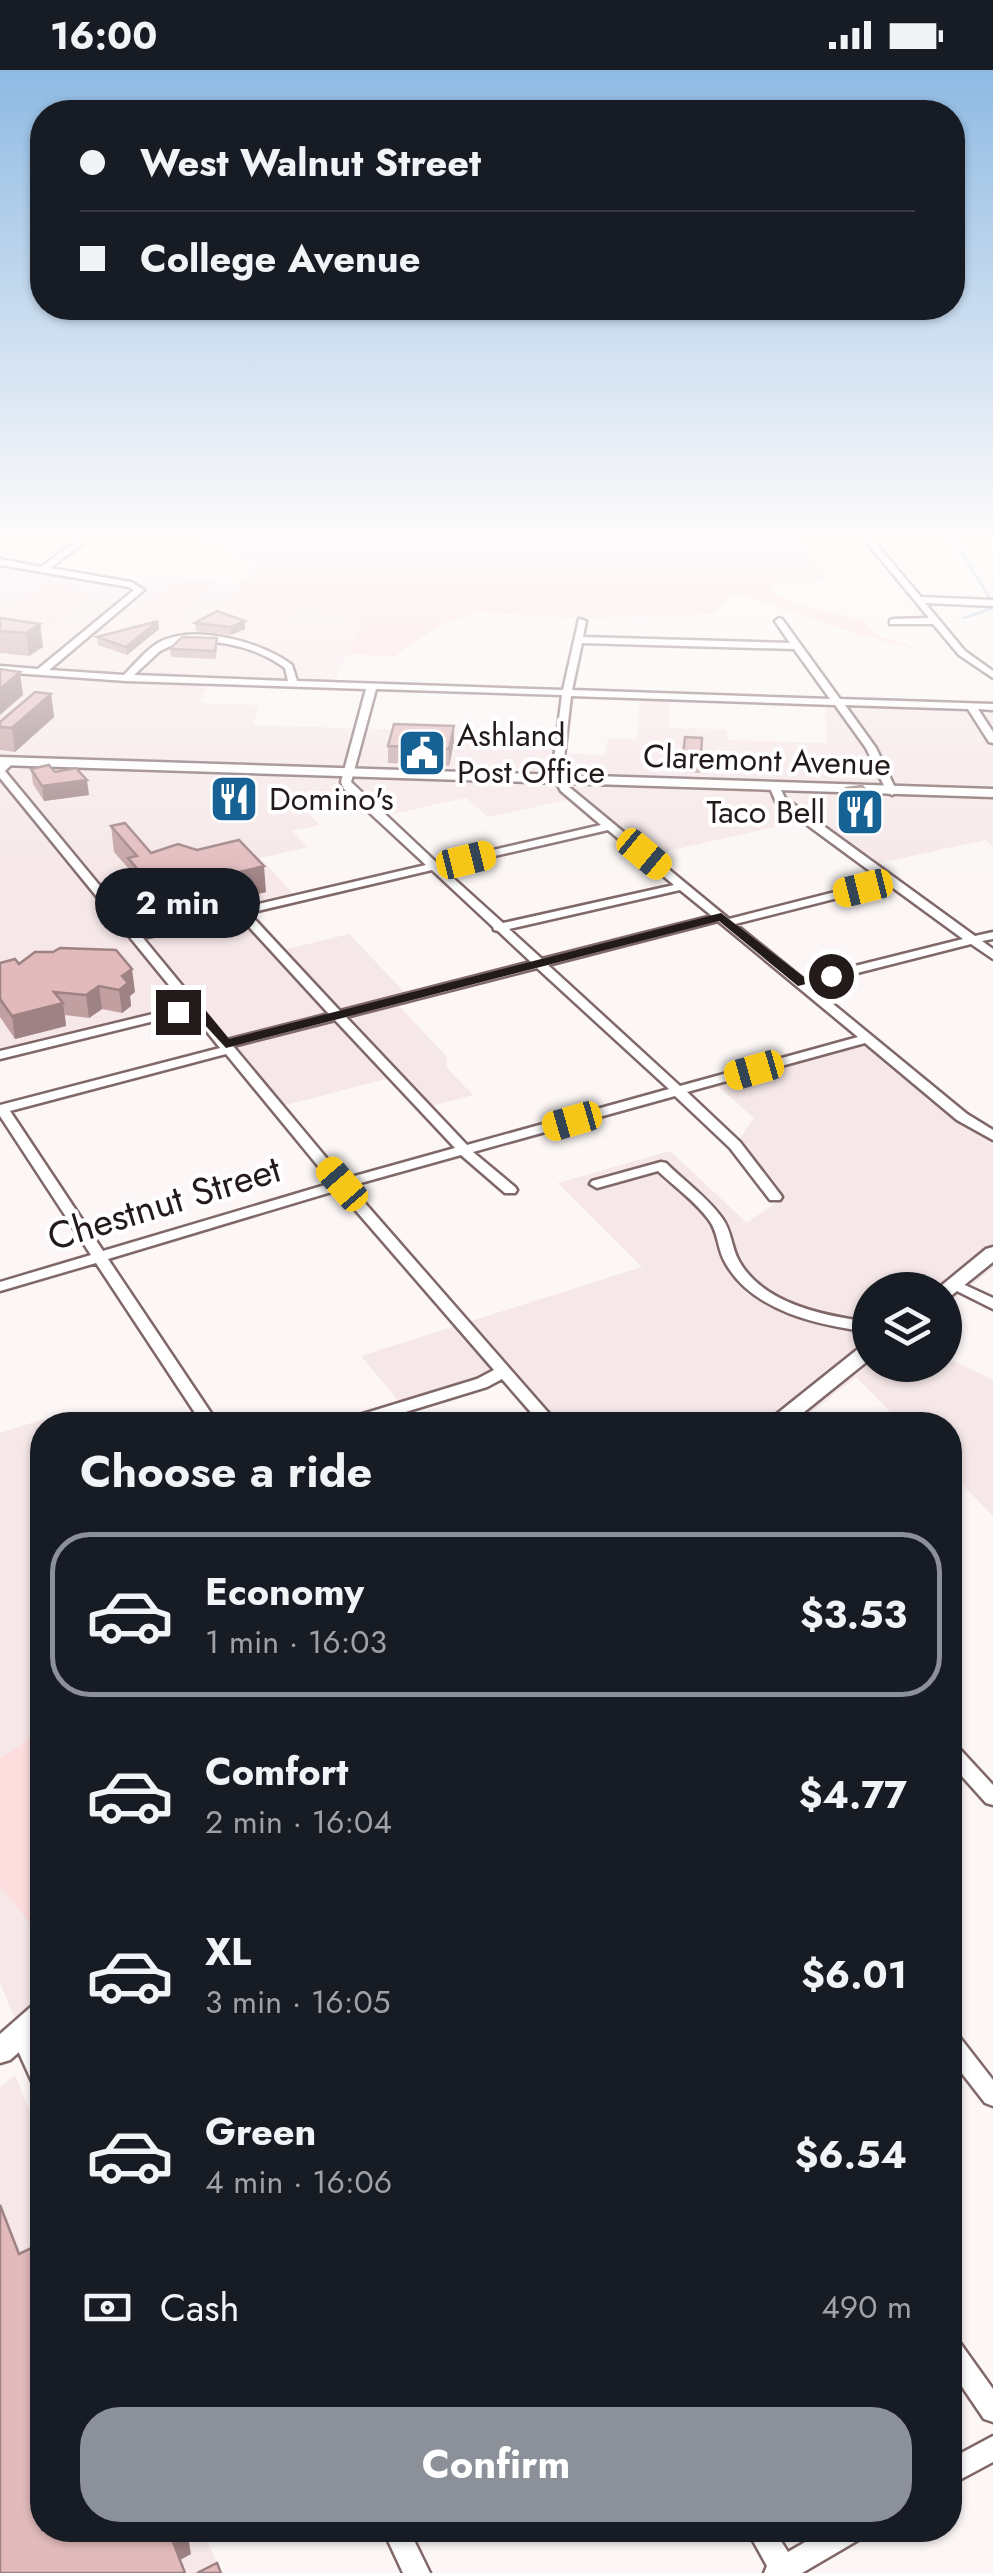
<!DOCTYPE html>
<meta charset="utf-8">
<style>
:root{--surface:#171b24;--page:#20242c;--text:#f1f3f6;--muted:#9ea1a6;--line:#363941;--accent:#8c9099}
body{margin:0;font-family:Jost,sans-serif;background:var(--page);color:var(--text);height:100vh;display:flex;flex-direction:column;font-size:38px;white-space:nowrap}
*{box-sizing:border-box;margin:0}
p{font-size:32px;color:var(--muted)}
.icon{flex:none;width:55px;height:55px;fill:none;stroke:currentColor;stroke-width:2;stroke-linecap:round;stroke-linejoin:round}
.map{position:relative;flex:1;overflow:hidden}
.panel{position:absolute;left:30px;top:1342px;width:932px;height:1130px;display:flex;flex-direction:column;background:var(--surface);border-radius:40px;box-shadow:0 2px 8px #0004}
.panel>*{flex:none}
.banner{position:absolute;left:30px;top:30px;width:935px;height:220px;border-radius:40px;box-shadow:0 2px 8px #0004;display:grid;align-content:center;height:220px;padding:0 50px;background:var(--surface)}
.buttons{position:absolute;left:852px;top:1202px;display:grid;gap:20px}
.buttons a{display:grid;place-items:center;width:110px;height:110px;border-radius:50%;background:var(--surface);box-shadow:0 2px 8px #0004;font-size:50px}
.end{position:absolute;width:45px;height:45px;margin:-22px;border:12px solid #231a1a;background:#fff;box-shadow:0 0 0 5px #fff}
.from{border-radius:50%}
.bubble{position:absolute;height:70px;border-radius:35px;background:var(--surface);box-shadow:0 2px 8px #0004;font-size:32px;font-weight:700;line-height:70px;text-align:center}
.car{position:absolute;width:30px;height:60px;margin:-30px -15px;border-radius:12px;box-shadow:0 0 8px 2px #0007;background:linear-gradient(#f5c518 24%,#345 0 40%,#f5c518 0 76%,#345 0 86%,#f5c518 0)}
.banner b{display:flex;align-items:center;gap:35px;height:95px;font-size:38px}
.banner b+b{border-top:2px solid var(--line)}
.banner i{width:25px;height:25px;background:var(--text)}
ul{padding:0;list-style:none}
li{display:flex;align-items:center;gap:30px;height:165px;margin:0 20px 15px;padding:0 30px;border:5px solid transparent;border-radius:40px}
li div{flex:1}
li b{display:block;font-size:38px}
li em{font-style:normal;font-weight:700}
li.active{border-color:var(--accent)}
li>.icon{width:90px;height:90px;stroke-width:1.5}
h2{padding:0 50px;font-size:45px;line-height:120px}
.pay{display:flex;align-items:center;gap:25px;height:110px;padding:0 50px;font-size:38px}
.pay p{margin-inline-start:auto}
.primary-button{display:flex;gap:20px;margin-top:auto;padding:20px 50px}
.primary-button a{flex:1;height:115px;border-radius:40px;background:var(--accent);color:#fff;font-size:40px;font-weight:700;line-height:115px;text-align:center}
.status{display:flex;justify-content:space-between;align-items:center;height:70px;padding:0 50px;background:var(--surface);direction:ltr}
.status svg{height:28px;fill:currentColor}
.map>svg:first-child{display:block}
</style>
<div class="status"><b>16:00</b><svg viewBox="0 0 49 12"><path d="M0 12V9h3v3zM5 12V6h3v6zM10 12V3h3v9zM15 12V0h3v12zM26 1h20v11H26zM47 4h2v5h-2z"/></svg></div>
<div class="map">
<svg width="993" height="2503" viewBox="0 0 993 2503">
<rect width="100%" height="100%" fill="#fcf6f6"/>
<g fill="#f6e7e8">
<path d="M0 498 137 518 155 504 240 515 220 534 276 551 299 539 315 538 363 551 332 616 210 612 199 633 259 635 253 655 566 665 563 683 605 685 608 669H637L640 628H670L669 658 727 659 728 670 827 673 825 631 993 636V777L986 770 865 796 804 750 647 786 576 728 488 747 466 728 383 746 359 725 301 736 320 755 292 761 308 777 260 788 297 828 244 840 279 881 349 864 411 929 396 933 447 987 446 997 473 1025 420 1039 393 1007 271 1039 185 937 0 983Z"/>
<path d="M869 966 982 1063 993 1055V1198L945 1236V1220H870V1295H945V1287L993 1310V1446L950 1402V1355H903L856 1307 795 1355H537L496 1304 401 1334 361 1286 642 1197 558 1113 670 1081 747 1153 783 1128 737 1073 754 1048 711 1010Z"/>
<path d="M44 1349 49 1355H42V1945L21 1963 0 1913V1363Z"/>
<path d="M15 2005 42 2071V2460H203L221 2503H0V2018Z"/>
</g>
<g fill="#fdddde">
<path d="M175 468H790L828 511 777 513 766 519 801 536 860 549 879 566 938 584 859 565 757 529 730 525 715 544 574 548 477 542 443 553 395 586 348 584 362 551 315 538 299 539 277 551 240 545 220 534 259 496 224 477Z"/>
<path d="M174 510 215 515 173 552 129 547Z"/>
<path d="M45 513 100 520 31 569 0 564V543Z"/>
<path d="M42 1660V1868L0 1816V1689Z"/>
</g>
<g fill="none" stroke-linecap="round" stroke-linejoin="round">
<g stroke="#a8c4dc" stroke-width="2.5">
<path d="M952 468 991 530"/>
<path d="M964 548 993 538"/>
</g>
<g stroke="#806869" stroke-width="5">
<g id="minor">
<path d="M81 468 88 470 50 498 131 512 144 520 49 600 124 605C135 594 145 581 158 573 194 553 262 572 292 595L297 611 563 620 579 549 586 551 583 567 790 573 775 551 779 548 782 549 840 629 993 634V640L978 639 993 662V673L989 672 968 639 845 635 876 678 897 722 892 725 887 722 866 678 835 635 571 626 562 705 569 717 729 849 882 810 776 732 770 718 775 715 779 716 785 728 975 866 993 862V869L982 871 993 879V889L971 874 810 915 967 1044 993 1060V1070L957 1050 865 973 687 1022 740 1072 780 1124 782 1127 780 1130H770L730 1078 675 1026 473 1082 515 1117 517 1120 515 1123H505L461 1085 350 1116 559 1355H542L502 1309 487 1317 363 1355H338L340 1351 477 1309 494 1300 338 1120 108 1189 219 1355H203L96 1193 0 1221V1212L91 1185 0 1046V1035L220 978 191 942 0 989V981L186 936 0 708V695L6 689H14L15 691 5 701 138 862 426 795 344 719 341 712 366 619 126 611 0 602V596L38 599 134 520 129 517 0 495V489L41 497ZM181 571C217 569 255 576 285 598L288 611 134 605 160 581ZM582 573 794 579 830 629 572 620ZM376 619 562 625 552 705 561 721 601 755 437 793 351 712ZM608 760 674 815 503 853 442 798ZM432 800 493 857 494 860 498 861 531 892 340 941 249 843ZM889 815 963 869 803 909 735 854ZM680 820 712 846 542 889 509 859ZM239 846 329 944 227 970 143 868ZM718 851 858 967 680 1016 548 895ZM537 898 669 1019 467 1075 346 947ZM335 950 455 1078 344 1109 233 976ZM226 984 332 1113 103 1181 10 1041Z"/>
<path d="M863 468H871L921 527 993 530V536L925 533 965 581 993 601V608L959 585 933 554H890V550L893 549 929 548Z"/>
<path d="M661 1092 666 1093C684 1111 707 1127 722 1148 732 1161 731 1177 739 1191 763 1234 825 1246 870 1252V1262C819 1255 754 1242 726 1194 717 1180 719 1163 709 1150 695 1131 675 1117 658 1101L597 1118 590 1114 592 1111Z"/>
<path d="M954 1210 993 1228V1239L949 1217 947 1214Z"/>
<path d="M950 1674 957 1676 993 1715V1735L986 1733 950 1693Z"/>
<path d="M21 1954 28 1957 42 1987V2019L34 2016 10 1963 14 1957Z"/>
<path d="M950 1963 958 1965 993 2010V2036L985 2033 950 1988Z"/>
<path d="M950 2266 958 2270 993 2319V2352L984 2349 950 2299Z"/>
<path d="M993 2366V2392L950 2415V2389Z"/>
<path d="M383 2460H409L430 2503H403Z"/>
<path d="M747 2460H774L788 2482 826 2460H864L860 2469 802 2503H764L767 2496Z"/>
</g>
</g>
<g stroke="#806869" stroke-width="5">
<g id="major">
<path d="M0 687 993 719V727L0 695Z"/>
<path d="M993 1177V1192L952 1225 945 1227V1220H936L986 1179Z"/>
<path d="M870 1273V1289L788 1355H763L863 1275Z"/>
<path d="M42 1933V1962L10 1990 0 1993V1964L32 1936Z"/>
</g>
</g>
<use href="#minor" fill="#fff" fill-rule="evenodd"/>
<use href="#major" fill="#fff" fill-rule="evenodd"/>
</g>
<g fill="#c2a0a2">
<path d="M0 548 40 554 43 577 29 586 0 583Z"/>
<path d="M158 551 159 559 127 585 98 575 97 567Z"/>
<path d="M195 553 245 559 231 565 196 561Z"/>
<path d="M217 576 216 589 171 587 170 579Z"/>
<path d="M51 624 54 647 15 682 0 680V652Z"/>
<path d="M702 668 700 703 682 702 683 685Z"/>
<path d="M454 672 449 696 388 693V676Z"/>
<path d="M31 699 55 702 89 725 44 731 33 714Z"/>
<path d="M847 718 877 731 875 748 860 750 845 735Z"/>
<path d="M111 756 151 783 266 822 160 849 130 814 129 799 114 782Z"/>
<path d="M53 882 135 922 130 926 131 936 122 943 102 939 89 948 65 945 66 956 15 969 0 947V893L19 894Z"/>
</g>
<g fill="#9e8284">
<path d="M158 551 159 559 127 585 126 577Z"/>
<path d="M245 551V559L231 565V557Z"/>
<path d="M40 554 43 577 29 586 26 563Z"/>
<path d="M20 602 23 625 0 645V619Z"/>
<path d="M51 624 54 647 15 682 12 658Z"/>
<path d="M454 656V672L449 696V679Z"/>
<path d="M87 710 89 725 44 731 42 716Z"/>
<path d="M877 731 875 748 860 750 862 733Z"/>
<path d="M264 796 266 822 160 849 157 822Z"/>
<path d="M132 899 135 922 130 926 131 936 122 943 119 920 122 906Z"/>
<path d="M99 916 102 939 89 948 86 925Z"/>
<path d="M63 933 66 956 15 969 12 946Z"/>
<path d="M177 2460H187L191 2484 175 2493 170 2464Z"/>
</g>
<g fill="#e2babc" stroke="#9e8284" stroke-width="2.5">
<path d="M217 541 245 551 231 557 195 553Z"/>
<path d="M0 548 40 554 26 563 0 561Z"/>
<path d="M158 551 126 577 97 567Z"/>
<path d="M182 567 217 568 215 581 170 579Z"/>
<path d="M0 599 20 602 0 619Z"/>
<path d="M35 622 51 624 12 658 0 657V652Z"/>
<path d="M394 654 454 656 449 679 388 676Z"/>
<path d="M685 667 702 668 701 686 683 685Z"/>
<path d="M49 695 55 702 76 698 87 710 42 716 31 699Z"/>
<path d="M862 716 877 731 862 733 847 718Z"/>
<path d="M125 753 151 783 178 774 197 780 239 770 264 796 157 822 128 788 137 786 111 756Z"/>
<path d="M60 878 116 880 132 899 122 906 128 913 119 920 99 916 86 925 54 922 63 933 12 946 0 929V893L15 889 19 894 35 882H53Z"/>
<path d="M0 2135 19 2184 42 2173V2460H177L170 2464 185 2503H0Z"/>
<path d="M217 2493 221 2503H197Z"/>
</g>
<linearGradient id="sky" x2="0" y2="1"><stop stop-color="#8ebae3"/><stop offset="0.57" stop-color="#fefbfb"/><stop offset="1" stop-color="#fefbfb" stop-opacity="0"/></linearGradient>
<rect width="993" height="818" fill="url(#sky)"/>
<path fill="#231a1a" d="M721 843 805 908 831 902 838 906 798 916 719 851 226 978 193 942 178 946 171 942 201 935 229 969Z"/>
<defs>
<g id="civic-square" transform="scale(2.5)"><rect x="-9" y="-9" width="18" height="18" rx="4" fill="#166295" stroke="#fff"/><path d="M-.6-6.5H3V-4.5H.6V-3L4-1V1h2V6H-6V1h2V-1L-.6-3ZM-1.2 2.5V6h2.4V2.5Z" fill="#fff"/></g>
<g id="restaurant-square" transform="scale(2.5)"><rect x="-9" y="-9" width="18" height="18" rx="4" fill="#166295" stroke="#fff"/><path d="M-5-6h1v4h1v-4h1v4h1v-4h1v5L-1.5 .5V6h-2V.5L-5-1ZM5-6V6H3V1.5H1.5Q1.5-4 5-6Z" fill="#fff"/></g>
</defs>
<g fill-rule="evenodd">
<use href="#civic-square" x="422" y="683"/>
<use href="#restaurant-square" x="234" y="729"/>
<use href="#restaurant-square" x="860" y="742"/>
</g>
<g text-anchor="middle" stroke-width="8" stroke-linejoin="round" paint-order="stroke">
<g font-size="32" fill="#231a1a" stroke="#fff" text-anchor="start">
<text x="457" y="676">Ashland<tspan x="457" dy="37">Post Office</tspan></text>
<text x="269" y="740">Domino's</text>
<text x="825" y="753" text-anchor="end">Taco Bell</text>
</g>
<g font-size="32" fill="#231a1a" stroke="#fff">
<text transform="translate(767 690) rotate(2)" y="11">Claremont Avenue</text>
</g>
<g font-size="38" fill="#231a1a" stroke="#fff">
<text transform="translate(164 1133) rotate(-17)" y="13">Chestnut Street</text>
</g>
</g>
</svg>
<div class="buttons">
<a><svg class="icon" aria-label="layers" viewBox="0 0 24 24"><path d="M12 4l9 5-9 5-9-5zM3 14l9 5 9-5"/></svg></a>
</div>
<i class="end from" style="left:831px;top:906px"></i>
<i class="end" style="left:178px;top:942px"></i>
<div class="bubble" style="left:95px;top:798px;width:165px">2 min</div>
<i class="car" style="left:644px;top:784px;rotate:130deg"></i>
<i class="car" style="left:466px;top:790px;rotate:76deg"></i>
<i class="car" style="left:863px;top:818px;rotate:256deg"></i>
<i class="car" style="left:754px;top:1000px;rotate:254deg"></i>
<i class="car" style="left:572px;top:1051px;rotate:254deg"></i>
<i class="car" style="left:342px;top:1114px;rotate:319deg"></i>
<div class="banner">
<b><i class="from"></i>West Walnut Street</b>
<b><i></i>College Avenue</b>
</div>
<section class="panel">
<h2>Choose a ride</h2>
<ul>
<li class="active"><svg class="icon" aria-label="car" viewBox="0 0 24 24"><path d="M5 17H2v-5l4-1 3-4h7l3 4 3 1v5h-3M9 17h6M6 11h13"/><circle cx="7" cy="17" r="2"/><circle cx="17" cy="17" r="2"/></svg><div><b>Economy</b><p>1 min · 16:03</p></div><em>$3.53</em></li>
<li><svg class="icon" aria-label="car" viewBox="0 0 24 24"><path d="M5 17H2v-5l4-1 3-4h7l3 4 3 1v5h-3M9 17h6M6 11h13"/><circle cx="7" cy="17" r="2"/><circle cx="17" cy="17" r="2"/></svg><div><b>Comfort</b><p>2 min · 16:04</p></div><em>$4.77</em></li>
<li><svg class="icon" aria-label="car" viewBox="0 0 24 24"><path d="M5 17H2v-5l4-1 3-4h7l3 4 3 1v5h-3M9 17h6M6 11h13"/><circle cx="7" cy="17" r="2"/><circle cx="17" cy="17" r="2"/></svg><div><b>XL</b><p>3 min · 16:05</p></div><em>$6.01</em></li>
<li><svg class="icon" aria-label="car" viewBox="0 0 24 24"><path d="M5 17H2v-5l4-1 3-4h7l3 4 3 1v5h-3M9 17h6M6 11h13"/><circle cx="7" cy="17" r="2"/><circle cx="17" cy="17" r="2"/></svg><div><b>Green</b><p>4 min · 16:06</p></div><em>$6.54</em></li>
</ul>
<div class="pay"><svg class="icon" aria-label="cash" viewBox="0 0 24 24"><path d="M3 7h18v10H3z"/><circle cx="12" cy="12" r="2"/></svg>Cash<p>490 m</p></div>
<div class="primary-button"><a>Confirm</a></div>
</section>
</div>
